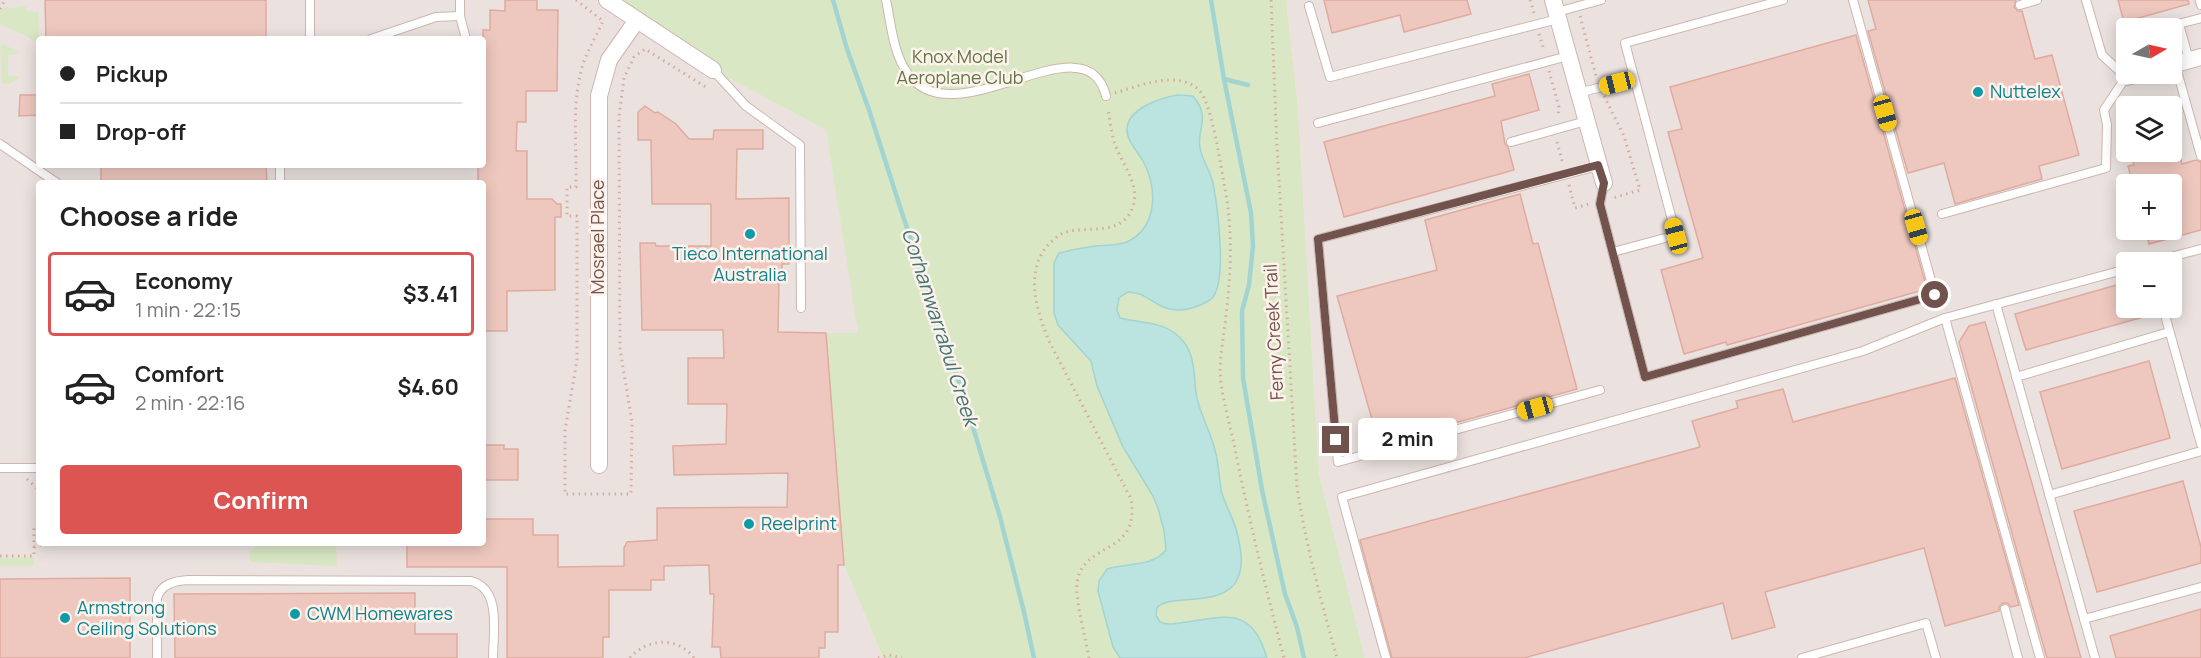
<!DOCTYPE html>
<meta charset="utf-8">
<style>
:root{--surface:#fff;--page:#f2f2f2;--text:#222;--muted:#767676;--line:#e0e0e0;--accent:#dc5552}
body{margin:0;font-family:Manrope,sans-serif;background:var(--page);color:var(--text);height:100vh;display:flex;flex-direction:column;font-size:22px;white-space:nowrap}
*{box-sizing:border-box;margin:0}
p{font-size:20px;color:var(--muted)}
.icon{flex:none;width:33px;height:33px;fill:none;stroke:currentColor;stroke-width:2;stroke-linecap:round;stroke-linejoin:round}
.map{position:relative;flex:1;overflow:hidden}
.sheet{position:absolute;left:36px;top:180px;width:450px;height:366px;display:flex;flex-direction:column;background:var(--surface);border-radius:6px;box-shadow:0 3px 15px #0003}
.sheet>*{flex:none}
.guide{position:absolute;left:36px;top:36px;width:450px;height:132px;border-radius:6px;box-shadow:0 3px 15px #0003;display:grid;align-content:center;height:132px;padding:0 24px;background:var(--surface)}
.needle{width:39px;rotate:81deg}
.controls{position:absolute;left:2116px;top:18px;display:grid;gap:12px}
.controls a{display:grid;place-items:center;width:66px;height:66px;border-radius:6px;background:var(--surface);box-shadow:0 3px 15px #0003;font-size:30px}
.end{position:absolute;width:27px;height:27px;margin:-14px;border:8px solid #71524c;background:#fff;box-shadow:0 0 0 3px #fff}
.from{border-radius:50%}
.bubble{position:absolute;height:42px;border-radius:6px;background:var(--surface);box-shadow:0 3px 15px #0003;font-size:20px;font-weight:700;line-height:42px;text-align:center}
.car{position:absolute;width:18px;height:36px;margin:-18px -9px;border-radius:8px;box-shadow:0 0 4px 2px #0007;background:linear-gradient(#f5c518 24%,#345 0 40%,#f5c518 0 76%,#345 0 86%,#f5c518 0)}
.guide b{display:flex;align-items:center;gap:21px;height:57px;font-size:22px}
.guide b+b{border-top:2px solid var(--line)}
.guide i{width:15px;height:15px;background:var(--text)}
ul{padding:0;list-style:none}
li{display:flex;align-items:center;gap:18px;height:84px;margin:0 12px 9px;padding:0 12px;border:3px solid transparent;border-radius:6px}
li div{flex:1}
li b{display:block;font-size:22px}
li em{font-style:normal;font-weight:700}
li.current{border-color:var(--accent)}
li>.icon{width:54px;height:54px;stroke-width:1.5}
h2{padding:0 24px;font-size:27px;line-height:72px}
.button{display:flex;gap:12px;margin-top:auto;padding:12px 24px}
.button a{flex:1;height:69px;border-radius:6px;background:var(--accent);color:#fff;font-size:24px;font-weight:700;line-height:69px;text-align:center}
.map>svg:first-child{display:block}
</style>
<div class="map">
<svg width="2201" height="658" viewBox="0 0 2201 658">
<rect width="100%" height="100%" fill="#fbeee5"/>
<g fill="#ebe2df" fill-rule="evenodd">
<path d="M0 0H607L713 70 826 130 859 333H826L844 565 883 658H0ZM39 39H483V165H39ZM39 183H483V543H39Z"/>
<path d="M1286 0H2201V658H1365L1319 474 1298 107ZM2127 28H2172V74H2127ZM2127 106H2172V152H2127ZM2127 184H2172V230H2127ZM2127 262H2172V308H2127Z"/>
</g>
<g fill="#d9e7c4">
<path d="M607 0H1286L1298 107 1319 474 1365 658H883L844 565 826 333H858L826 130 713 70Z"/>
<path d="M23 6 26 7 27 11 39 12 38 45 28 37 0 24V12L4 7 11 8Z"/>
<path d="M3 44 19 52 16 54 8 55V76H18L19 78 9 84 2 83 0 47Z"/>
<path d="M262 543H336L337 566 250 562V552Z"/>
<path d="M34 557V566H0V558Z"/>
</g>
<path fill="#bbe3e0" stroke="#a2d4d1" stroke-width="1.5" d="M1177 95 1193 96C1212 119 1196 128 1200 148 1202 160 1210 170 1213 183 1217 204 1229 287 1210 300 1195 309 1178 314 1161 306 1150 301 1143 292 1128 292L1119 298 1117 310 1120 318C1144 324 1165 320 1183 341 1195 355 1194 376 1196 393 1199 414 1212 433 1216 454 1219 467 1219 481 1222 494 1227 509 1236 523 1238 537 1241 549 1243 566 1238 578 1225 609 1167 593 1157 608L1156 615 1160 622C1169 626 1177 623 1187 622 1231 615 1252 609 1267 658H1120L1113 647 1098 591 1099 581 1107 569C1126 563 1153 567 1166 550L1164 531 1158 508 1153 496 1123 447 1097 386 1091 361 1058 325 1054 313V263L1059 253C1071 250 1082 248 1095 246 1107 245 1121 246 1131 240 1158 223 1157 187 1143 161 1138 152 1126 140 1127 129 1128 108 1161 98 1177 95Z"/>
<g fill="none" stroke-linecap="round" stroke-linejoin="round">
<g stroke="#a2d4d1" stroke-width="4.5">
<path d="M833 0 847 49 869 110 902 213 963 394 1000 517 1024 612 1034 658"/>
<path d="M1211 0 1224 79 1248 85"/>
<path d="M1224 79 1251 213 1253 246 1249 285 1242 311 1243 378 1262 490 1285 594 1297 627 1304 658"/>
</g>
</g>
<g fill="#eec8be" stroke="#dfaba0" stroke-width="1.5">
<path d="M45 0H266V39H46Z"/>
<path d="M505 0H537V10H558L557 91H526V122H517L516 151H527V199H552L557 204H561V217H555V290L507 291V331H483V183H478V165H483V30H490V10L505 11Z"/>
<path d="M1324 0H1467L1471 14 1404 32 1400 15 1332 33Z"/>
<path d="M1868 0H2016L2014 7 2018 11H2022L2035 59 2052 55 2079 155 2039 166 2042 179 1955 204 1944 163 1908 173 1868 31 1876 29Z"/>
<path d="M2118 0H2188L2189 4 2124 22Z"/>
<path d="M1856 35 1927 289 1727 345 1726 342 1684 354 1661 270 1703 258 1668 132 1682 129 1670 87Z"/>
<path d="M1529 74 1539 110 1501 121 1505 144 1508 147 1514 170 1344 217 1324 142 1495 96 1492 84Z"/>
<path d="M20 95H39V115L19 116Z"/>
<path d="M645 106 655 113 658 112 676 124 689 139H713L714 130H763V149H737L736 199 789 198V264H782V280H779L778 332 826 333 844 565H838V632H825V648H819V658H721L720 647H712L714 594H710L709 565 664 566V580H651V590H609V637H603V658H507V567H407V543H483V519H533V535H558V567L624 566V548L627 542 657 540V508L787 507 788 473 674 475 673 446 726 444 727 404H688V358H724L723 330H642L640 243H655L656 246H711V204H652L651 140H638V112Z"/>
<path d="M2179 151 2182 164 2196 160 2201 162V230L2149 244 2145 230H2172V184H2133L2128 166 2134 165 2131 152Z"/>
<path d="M101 165H266L267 183H101Z"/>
<path d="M1520 194 1533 244 1538 243 1577 389 1379 444 1337 296 1437 270 1425 220Z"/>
<path d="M2127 282V308H2157L2158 313 2026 350 2015 314Z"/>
<path d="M1985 322 2033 487 2081 658H2047L2031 602 1959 342 1969 326Z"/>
<path d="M2149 361 2170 438 2062 469 2040 392Z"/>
<path d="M1955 378 2019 605 2011 607 2007 603H2003L1999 607V611L1945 626 1924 548 1765 592 1775 627 1732 639 1723 603 1524 658H1392L1360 540 1700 447 1692 421 1738 408 1736 401 1783 389 1793 422Z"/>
<path d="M483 445H504V449H518V480H483Z"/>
<path d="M2183 481 2201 547V563L2097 592 2074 511Z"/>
<path d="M130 578V658H0V579Z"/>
<path d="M415 593V634H457V658H175L174 594Z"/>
<path d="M2201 609V658H2116L2110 636Z"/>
</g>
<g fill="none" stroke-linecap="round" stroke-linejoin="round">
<g stroke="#cdb6af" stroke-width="10">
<g id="service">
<path d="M310 0V39"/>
<path d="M460 0V16L466 39"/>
<path d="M886 0C891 23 893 54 908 74 955 140 1086 15 1106 96"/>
<path d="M2200 1 2201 5"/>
<path d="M2020 5 2037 0"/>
<path d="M1309 6 1330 77 1558 19"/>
<path d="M1557 12 1601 0"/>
<path d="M2179 24 2189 60"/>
<path d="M2163 28 2201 18"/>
<path d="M371 39 436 17 460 16"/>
<path d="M2175 64 2201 156"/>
<path d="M713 70 746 106 800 145 801 308"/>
<path d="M1578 93 1634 79"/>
<path d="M1318 123 1568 56"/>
<path d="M1511 142 1586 121"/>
<path d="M0 144 57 183"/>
<path d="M280 165V183"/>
<path d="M1598 166 1318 239 1338 462 1600 390"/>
<path d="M1604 183 1600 204 1645 377 1935 295 1853 0"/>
<path d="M1942 214 2106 168 2107 125 2104 110 2126 77 2102 55 2086 0"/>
<path d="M1613 252 1676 235 1625 43 1783 0"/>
<path d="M2151 262 2201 249"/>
<path d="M1996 304 2095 658"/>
<path d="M2163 308 2201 444"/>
<path d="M1945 318 2040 658"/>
<path d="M2016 377 2169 332"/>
<path d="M0 468H39"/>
<path d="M2049 495 2201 451"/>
<path d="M2005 609 2018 658"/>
<path d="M2084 619 2201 587"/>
<path d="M157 658V598C161 584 174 581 188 580L471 581C502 589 493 633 493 658"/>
<path d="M1386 658 1342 497 1863 351 1945 318 2127 269"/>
<path d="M1802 658 1926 623 1936 658"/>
</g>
</g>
<g stroke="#cdb6af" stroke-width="18">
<g id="minor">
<path d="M607 0 713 70"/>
<path d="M1553 0 1604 183"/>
<path d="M2172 65 2201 57"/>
<path d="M2126 77 2139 74"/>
<path d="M599 465V96L609 60 637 20"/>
</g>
</g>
<g stroke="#d3aba2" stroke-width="3" stroke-dasharray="1.5 4.5" stroke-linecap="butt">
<path d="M576 0 603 21C597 35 588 49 583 64 571 103 577 146 576 187H567V216H577V360L565 430V494H631L632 422 620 349 619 117 624 78 634 57 645 49 709 89"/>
<path d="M1271 0 1277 146 1297 487C1306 545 1321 601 1337 658"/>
<path d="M1530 0 1534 13"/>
<path d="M0 9 5 0"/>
<path d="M1580 16 1596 76"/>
<path d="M1539 34 1544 50"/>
<path d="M1549 71 1559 107 1558 117"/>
<path d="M1115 93C1138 86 1176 70 1198 89 1212 101 1221 168 1225 189 1233 232 1231 272 1226 315 1224 338 1218 360 1221 383 1224 407 1232 431 1236 454 1250 523 1266 590 1284 658"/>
<path d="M1604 96 1624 136 1640 190 1613 198"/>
<path d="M1557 142 1563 164"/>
<path d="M1569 185 1575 208 1589 204"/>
<path d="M27 479 39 490"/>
<path d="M34 547 47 543"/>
<path d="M0 556H34V524"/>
<path d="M630 658C647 638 678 636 694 658"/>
<path d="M878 658 889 655 902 658"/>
<path d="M1089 658C1086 640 1075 599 1077 583 1082 541 1141 556 1131 499L1049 341C1037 312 1024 272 1048 245 1053 240 1059 234 1066 232 1088 226 1121 236 1132 209 1142 186 1122 165 1115 144 1111 133 1110 120 1108 108"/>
</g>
<use href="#service" stroke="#fff" stroke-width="8"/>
<use href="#minor" stroke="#fff" stroke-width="16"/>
</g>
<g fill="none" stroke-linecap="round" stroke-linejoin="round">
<path stroke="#71524c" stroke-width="8" d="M1336 440 1318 239 1598 165 1604 183 1600 204 1645 377 1935 295"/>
</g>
<g fill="#0f9aa8" stroke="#fef2eb" stroke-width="2">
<circle cx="1978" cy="92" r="6"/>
<circle cx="750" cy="234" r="6"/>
<circle cx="749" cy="524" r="6"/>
<circle cx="295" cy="614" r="6"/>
<circle cx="65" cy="618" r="6"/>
</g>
<g text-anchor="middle" stroke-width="5" stroke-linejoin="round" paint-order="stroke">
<g font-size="18" fill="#5e7745" stroke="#fef2eb">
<text x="960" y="63">Knox Model<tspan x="960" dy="21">Aeroplane Club</tspan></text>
</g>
<g font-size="18" fill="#0d838f" stroke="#fef2eb" text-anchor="start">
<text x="1990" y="98">Nuttelex</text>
<text x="750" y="260" text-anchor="middle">Tieco International<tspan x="750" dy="21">Australia</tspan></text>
<text x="761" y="530">Reelprint</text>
<text x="77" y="614">Armstrong<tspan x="77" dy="21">Ceiling Solutions</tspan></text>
<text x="307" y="620">CWM Homewares</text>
</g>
<g font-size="18" fill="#71524c" stroke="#fef2eb">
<text transform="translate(598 237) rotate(-90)" y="6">Mosrael Place</text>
<text transform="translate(1274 332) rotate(-93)" y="6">Ferny Creek Trail</text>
</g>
<g font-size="20" font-style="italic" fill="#417674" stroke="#fef2eb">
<text transform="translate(940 327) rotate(72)" y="7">Corhanwarrabul Creek</text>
</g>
</g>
</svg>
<div class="controls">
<a><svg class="needle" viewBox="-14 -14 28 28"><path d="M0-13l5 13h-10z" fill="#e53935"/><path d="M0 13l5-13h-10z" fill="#767676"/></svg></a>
<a><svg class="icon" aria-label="layers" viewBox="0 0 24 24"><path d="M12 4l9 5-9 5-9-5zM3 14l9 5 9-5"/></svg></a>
<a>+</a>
<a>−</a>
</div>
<i class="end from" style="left:1935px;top:295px"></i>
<i class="end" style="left:1336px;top:440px"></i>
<div class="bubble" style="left:1358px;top:418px;width:99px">2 min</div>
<i class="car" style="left:1617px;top:83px;rotate:256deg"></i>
<i class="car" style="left:1885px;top:113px;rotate:164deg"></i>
<i class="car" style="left:1916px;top:227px;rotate:164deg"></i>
<i class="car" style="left:1676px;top:236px;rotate:345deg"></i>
<i class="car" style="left:1535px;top:408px;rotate:255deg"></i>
<div class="guide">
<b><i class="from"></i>Pickup</b>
<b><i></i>Drop-off</b>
</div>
<section class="sheet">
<h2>Choose a ride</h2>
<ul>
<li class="current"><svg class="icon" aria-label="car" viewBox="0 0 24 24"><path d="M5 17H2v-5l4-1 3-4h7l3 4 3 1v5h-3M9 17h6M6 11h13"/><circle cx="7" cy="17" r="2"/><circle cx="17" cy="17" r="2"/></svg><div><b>Economy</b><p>1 min · 22:15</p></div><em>$3.41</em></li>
<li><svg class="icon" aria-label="car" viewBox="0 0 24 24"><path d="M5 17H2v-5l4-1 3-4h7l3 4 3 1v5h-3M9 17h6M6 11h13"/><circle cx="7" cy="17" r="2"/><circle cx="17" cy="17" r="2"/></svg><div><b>Comfort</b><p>2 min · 22:16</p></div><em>$4.60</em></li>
</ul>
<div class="button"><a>Confirm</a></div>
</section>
</div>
